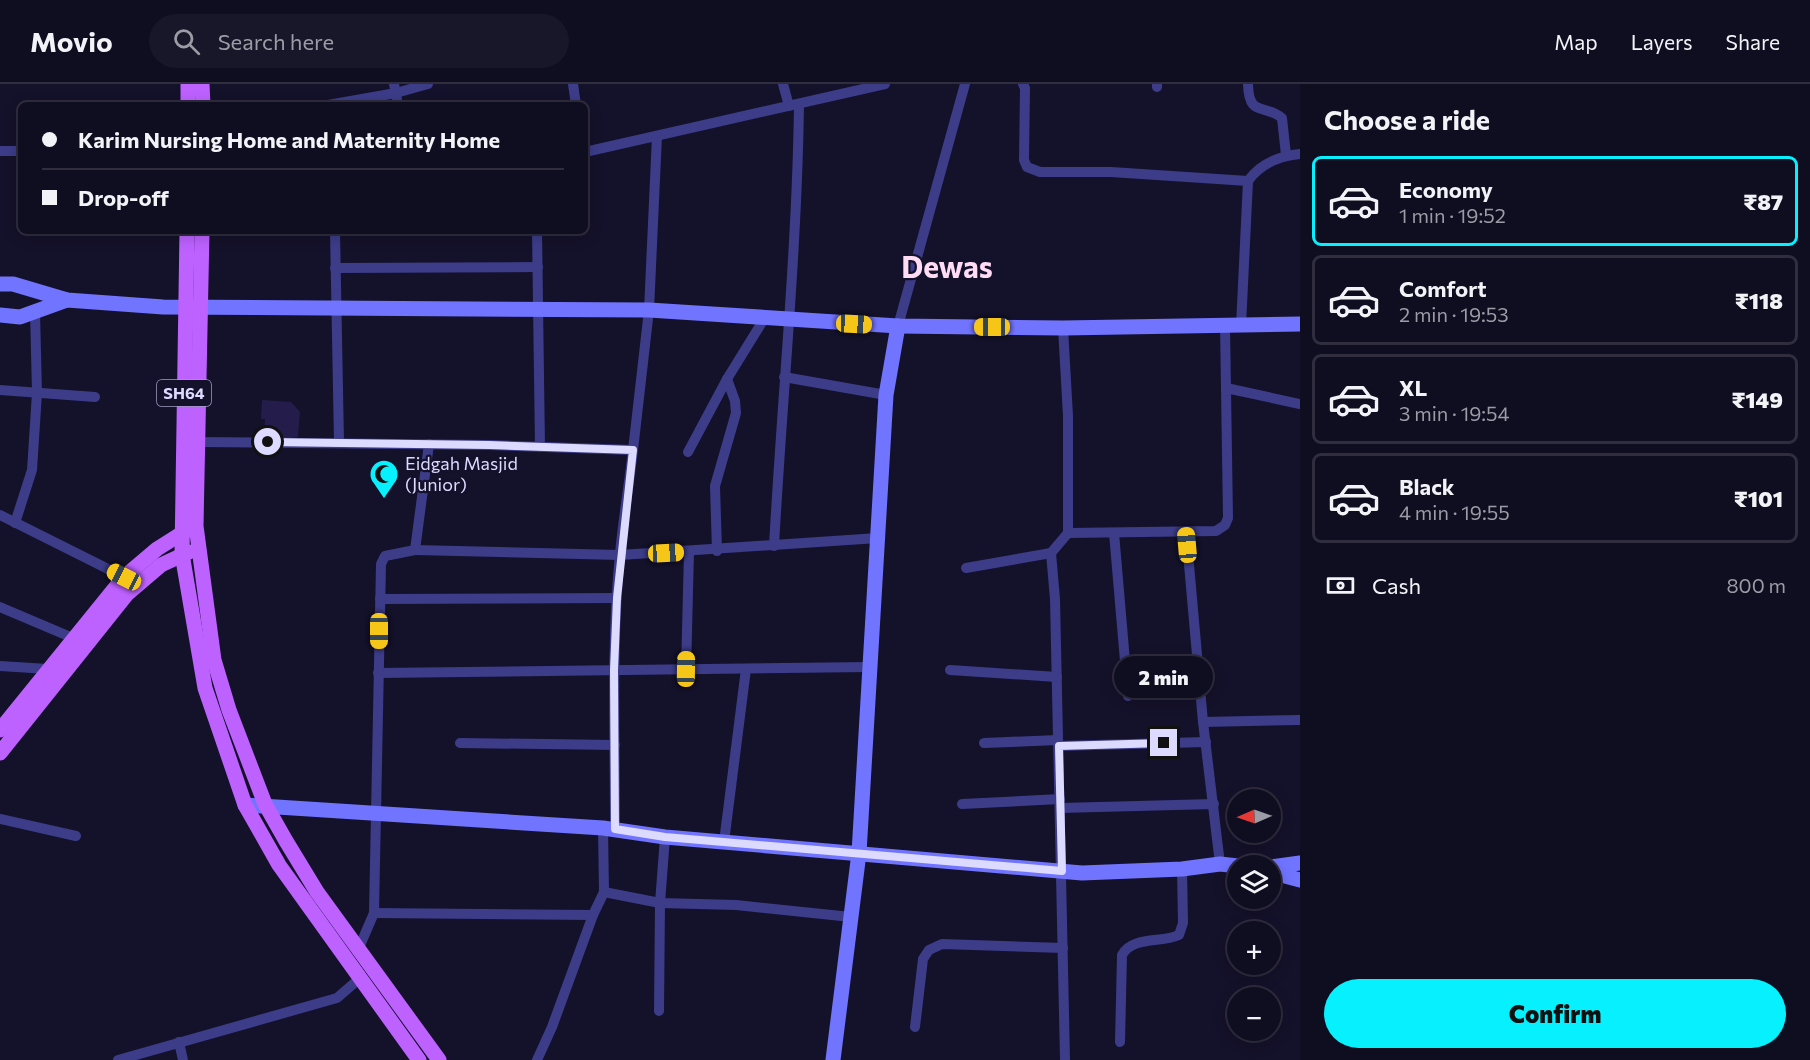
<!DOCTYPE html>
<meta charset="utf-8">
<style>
:root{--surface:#0f0d20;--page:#181629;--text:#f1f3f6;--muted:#9b9ca5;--line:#2f2d3e;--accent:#06f0fe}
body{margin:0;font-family:Commissioner,sans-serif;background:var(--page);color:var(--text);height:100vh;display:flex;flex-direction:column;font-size:22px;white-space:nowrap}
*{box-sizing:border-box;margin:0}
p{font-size:20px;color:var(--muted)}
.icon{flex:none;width:33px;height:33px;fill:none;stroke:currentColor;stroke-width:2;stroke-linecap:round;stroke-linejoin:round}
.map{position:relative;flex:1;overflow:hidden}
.drawer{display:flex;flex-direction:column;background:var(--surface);width:510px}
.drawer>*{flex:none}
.banner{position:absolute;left:18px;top:18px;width:570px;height:132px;border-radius:9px;box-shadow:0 3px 15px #0003,0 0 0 2px var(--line);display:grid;align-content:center;height:132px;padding:0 24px;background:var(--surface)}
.needle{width:39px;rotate:268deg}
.tools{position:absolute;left:1227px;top:705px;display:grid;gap:12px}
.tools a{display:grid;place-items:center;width:54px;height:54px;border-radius:50%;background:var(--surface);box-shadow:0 3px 15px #0003,0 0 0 2px var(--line);font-size:30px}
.end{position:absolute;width:27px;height:27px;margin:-14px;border:8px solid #dcdaff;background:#111;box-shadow:0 0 0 3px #111}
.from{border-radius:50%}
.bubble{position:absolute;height:42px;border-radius:21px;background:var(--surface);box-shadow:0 3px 15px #0003,0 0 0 2px var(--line);font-size:20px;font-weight:800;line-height:42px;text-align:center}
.car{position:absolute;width:18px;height:36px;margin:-18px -9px;border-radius:8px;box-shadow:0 0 4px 2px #0007;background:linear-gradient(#f5c518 24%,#345 0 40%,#f5c518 0 76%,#345 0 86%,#f5c518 0)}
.banner b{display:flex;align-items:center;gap:21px;height:57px;font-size:22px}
.banner b+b{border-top:2px solid var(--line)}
.banner i{width:15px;height:15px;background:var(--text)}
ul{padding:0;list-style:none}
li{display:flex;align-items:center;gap:18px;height:90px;margin:0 12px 9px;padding:0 12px;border:3px solid var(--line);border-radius:9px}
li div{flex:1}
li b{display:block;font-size:22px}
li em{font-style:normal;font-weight:800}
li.on{border-color:var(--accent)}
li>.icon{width:54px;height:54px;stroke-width:1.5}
h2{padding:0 24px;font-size:27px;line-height:72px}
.pay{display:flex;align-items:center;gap:15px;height:66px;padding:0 24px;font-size:22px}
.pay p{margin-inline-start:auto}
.primary-button{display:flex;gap:12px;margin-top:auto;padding:12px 24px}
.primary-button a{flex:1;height:69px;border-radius:36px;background:var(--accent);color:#111;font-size:24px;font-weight:800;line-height:69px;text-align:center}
header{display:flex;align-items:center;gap:36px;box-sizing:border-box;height:84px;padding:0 30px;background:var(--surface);border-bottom:2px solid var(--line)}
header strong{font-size:28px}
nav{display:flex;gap:33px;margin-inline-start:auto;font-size:21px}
.search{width:420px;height:54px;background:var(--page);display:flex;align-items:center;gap:15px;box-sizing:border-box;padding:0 21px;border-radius:33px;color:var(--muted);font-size:22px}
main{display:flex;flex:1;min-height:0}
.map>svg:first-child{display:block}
</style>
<header>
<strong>Movio</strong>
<div class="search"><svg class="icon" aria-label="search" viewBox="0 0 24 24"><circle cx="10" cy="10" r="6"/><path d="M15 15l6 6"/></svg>Search here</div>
<nav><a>Map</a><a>Layers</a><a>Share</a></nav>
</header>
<main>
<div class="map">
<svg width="1300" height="976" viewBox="0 0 1300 976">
<rect width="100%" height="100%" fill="#14112a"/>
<path fill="#241d4b" d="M262 316 291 318 300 328 298 353 282 355 283 350 264 349 265 335H261Z"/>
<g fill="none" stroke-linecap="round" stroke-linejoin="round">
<g stroke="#3c3c89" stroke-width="10">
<path d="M394 0 398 21"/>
<path d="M573 0 576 21"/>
<path d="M783 0 789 22"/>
<path d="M1023 0 1025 4 1024 76 1027 83 1040 88H1111L1248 97"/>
<path d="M1157 0V3"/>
<path d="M1248 0C1249 34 1264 19 1282 34L1286 71"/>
<path d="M328 21 396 9 428 0"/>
<path d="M0 67H21"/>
<path d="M585 68 885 0"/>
<path d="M335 147 339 358"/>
<path d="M537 147 540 363"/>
<path d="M335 184 538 183"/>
<path d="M898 242 965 0"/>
<path d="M1241 242 1248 97C1260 80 1280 72 1300 70"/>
<path d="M1063 244 1068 332V449"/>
<path d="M784 293 886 311"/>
<path d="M1226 304 1300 320"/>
<path d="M0 306 95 313"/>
<path d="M197 358 489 361 633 366 649 226 657 52"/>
<path d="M688 368 727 295 764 235"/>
<path d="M0 431 124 493"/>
<path d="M15 439 32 386 37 309 35 227"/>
<path d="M1186 447 1203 638 1220 780"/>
<path d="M1114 449 1128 612"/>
<path d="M774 462C782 315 797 168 799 20"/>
<path d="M415 466 620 471 878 454"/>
<path d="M717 467 715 402 736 329 735 317 727 295"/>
<path d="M1051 469 1068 449 1216 447 1225 441 1228 434 1225 241"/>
<path d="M966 484 1051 469 1055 515 1065 976"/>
<path d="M380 515 617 514"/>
<path d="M0 523 73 554"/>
<path d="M0 582 48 585"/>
<path d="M686 586 689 468"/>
<path d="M950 586 1057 593"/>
<path d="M378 589 870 583"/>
<path d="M1203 638 1300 636"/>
<path d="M460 659 615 661"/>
<path d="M984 659 1058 656"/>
<path d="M1059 662 1206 658"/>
<path d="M962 720 1060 715"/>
<path d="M1060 724 1214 720"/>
<path d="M0 735 76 752"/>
<path d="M615 745C615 654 611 561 620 470 623 436 629 401 633 366"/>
<path d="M724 758 746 585"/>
<path d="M604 808 660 819 736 821 851 833"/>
<path d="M374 829 593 831"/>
<path d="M358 866 374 829 381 480 385 472 415 466 429 360"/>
<path d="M659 927 660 819 665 753"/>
<path d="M915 943 923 875 929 866 942 860 1063 864"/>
<path d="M179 958 183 976"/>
<path d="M1120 958 1122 871C1132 852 1162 859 1179 851L1183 839 1182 785"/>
<path d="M118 976 337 914 359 895"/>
<path d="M537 976 552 943 593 831 604 808 603 744"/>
</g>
<g stroke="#7174ff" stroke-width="15">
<path d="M0 200H13L67 216 163 223 649 226 898 242 1063 244 1300 240"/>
<path d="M0 231 20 233 67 216"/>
<path d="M245 721 603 744 665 753 1082 789 1182 785 1220 780 1238 782"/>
<path d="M1270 783 1300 779"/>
<path d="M1270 788 1300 796"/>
<path d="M833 976 859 769 886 311 898 242"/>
</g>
<g stroke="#bd61ff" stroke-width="15">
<path d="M202 0 203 21"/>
<path d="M188 21V0"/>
<path d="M187 147 182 470 205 604 245 721 279 781 419 976"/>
<path d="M202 147 196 442 214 576 229 626 265 720 286 757 317 808 439 976"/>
<path d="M0 646 124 493 157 465 187 446"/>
<path d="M0 669 127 510 161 481 189 468"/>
</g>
</g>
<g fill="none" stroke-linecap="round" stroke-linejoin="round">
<path stroke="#dcdaff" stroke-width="8" d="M268 358 489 361 633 366 617 514 614 586 615 745 665 753 1062 787 1059 662 1164 659"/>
</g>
<defs>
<g id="mosque-pin" transform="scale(1.5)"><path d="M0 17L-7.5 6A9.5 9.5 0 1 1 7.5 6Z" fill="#06f0fe" stroke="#14112a"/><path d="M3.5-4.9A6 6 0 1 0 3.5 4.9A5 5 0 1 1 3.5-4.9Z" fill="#111"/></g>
</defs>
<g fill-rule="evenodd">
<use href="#mosque-pin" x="384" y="390"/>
</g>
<g text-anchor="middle" stroke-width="4.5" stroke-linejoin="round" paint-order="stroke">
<rect fill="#14112a" stroke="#a09ebf" stroke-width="1.5" x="157" y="296" width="54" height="26" rx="4.5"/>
<g font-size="16" font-weight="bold" fill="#dcdaff">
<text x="184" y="315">SH64</text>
</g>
<g font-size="18" fill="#dcdaff" stroke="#14112a" text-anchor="start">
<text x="405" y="386">Eidgah Masjid<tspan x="405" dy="21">(Junior)</tspan></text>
</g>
<g font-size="30" font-weight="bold" fill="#ffdcf4" stroke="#14112a">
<text x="947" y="194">Dewas</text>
</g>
</g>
</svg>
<div class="tools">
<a><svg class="needle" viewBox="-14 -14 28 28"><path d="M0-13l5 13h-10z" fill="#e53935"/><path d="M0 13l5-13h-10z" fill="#9b9ca5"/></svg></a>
<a><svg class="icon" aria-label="layers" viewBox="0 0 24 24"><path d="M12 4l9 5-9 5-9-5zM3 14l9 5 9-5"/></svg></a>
<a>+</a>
<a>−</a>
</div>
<i class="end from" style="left:268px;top:358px"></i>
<i class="end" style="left:1164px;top:659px"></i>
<div class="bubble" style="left:1114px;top:572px;width:99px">2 min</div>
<i class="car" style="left:854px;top:240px;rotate:93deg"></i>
<i class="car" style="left:992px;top:243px;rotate:270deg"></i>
<i class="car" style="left:1187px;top:461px;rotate:355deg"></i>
<i class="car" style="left:666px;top:469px;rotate:87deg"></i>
<i class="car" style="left:124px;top:493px;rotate:297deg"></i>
<i class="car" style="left:379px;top:547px;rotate:180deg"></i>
<i class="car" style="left:686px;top:585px;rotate:1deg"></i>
<div class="banner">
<b><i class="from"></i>Karim Nursing Home and Maternity Home</b>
<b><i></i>Drop-off</b>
</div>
</div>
<section class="drawer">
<h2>Choose a ride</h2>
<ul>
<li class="on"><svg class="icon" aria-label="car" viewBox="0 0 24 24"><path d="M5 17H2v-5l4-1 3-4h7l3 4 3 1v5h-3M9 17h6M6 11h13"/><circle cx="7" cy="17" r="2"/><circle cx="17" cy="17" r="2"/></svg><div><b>Economy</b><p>1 min · 19:52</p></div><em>₹87</em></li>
<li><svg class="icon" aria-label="car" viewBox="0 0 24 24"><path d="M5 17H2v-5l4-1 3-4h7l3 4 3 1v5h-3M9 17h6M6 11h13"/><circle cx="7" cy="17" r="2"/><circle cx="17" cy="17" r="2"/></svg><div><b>Comfort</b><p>2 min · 19:53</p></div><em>₹118</em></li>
<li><svg class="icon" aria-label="car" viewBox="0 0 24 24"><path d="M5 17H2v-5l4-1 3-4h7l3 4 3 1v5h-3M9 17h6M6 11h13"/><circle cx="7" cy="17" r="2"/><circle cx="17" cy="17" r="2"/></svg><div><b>XL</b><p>3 min · 19:54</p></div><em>₹149</em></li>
<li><svg class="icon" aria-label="car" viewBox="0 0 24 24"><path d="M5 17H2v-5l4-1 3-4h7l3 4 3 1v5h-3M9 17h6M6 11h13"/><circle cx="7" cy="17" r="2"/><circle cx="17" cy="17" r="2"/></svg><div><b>Black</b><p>4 min · 19:55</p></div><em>₹101</em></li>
</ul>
<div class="pay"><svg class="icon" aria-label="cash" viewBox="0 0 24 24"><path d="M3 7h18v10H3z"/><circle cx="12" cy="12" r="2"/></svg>Cash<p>800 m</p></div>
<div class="primary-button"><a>Confirm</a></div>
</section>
</main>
